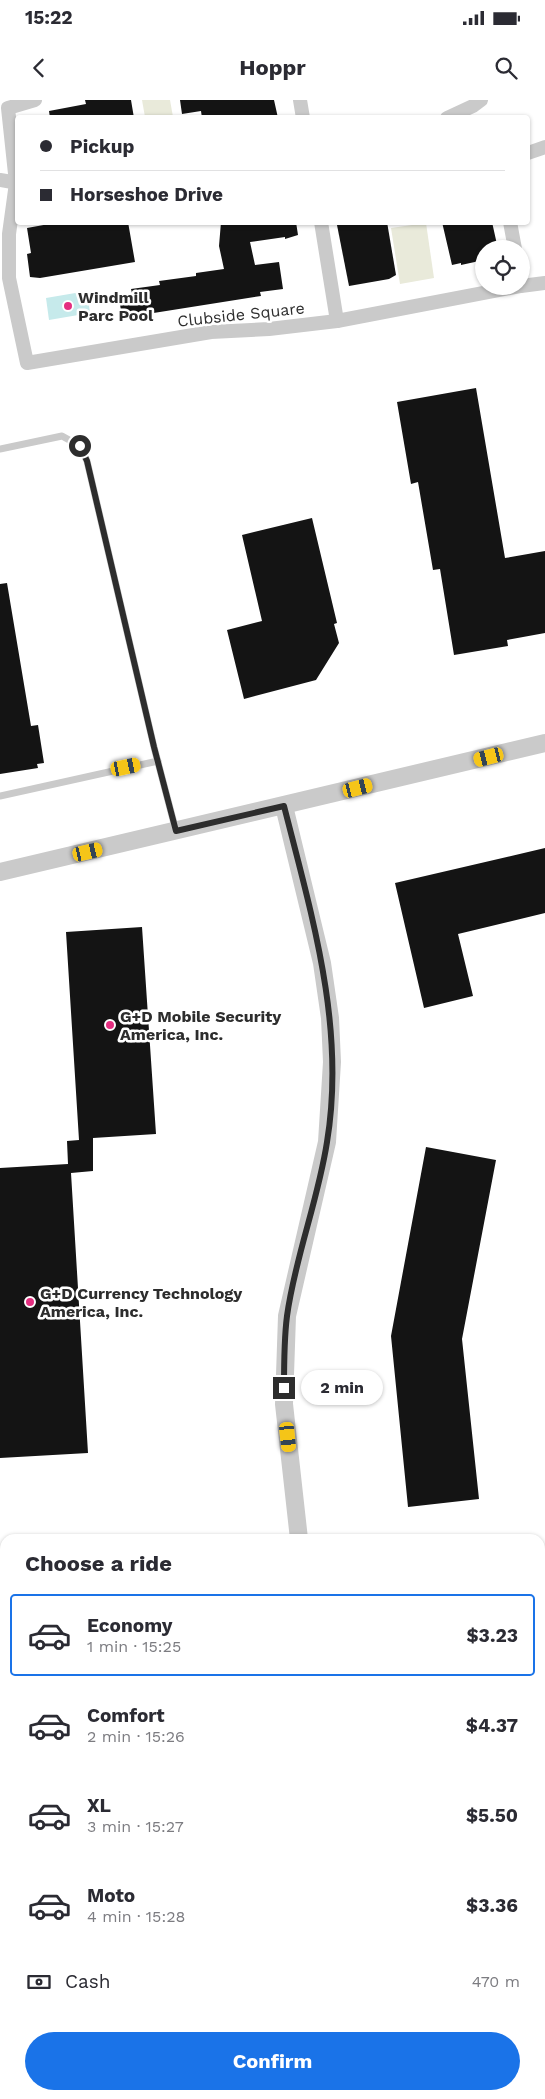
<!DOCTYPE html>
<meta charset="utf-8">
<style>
:root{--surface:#fff;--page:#f2f2f3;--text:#2b2b33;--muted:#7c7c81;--line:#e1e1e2;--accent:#1a73e8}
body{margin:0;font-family:"Work Sans",sans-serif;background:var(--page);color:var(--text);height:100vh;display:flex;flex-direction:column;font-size:19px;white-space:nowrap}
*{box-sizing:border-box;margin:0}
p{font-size:16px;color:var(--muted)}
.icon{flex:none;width:28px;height:28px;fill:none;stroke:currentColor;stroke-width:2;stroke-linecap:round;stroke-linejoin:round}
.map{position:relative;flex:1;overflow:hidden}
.side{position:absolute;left:0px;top:1434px;width:545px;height:566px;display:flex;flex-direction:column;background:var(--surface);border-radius:15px 15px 0 0;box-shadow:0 1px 4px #0004}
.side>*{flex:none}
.top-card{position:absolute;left:15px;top:15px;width:515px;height:110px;border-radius:5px;box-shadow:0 1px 4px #0004;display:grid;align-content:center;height:110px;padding:0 25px;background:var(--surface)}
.buttons{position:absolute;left:475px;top:140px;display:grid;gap:10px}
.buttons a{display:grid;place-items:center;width:55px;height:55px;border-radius:50%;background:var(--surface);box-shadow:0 1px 4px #0004;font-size:25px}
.end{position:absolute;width:22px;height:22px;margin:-11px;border:6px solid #2d2d2d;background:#fff;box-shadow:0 0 0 2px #fff}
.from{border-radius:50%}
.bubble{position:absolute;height:35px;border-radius:18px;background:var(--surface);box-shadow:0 1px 4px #0004;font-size:16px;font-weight:700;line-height:35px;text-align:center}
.car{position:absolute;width:15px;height:30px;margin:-15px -8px;border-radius:6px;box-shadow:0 0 4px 1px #0007;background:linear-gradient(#f5c518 24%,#345 0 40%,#f5c518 0 76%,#345 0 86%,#f5c518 0)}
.top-card b{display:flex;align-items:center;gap:18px;height:48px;font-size:19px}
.top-card b+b{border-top:1px solid var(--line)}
.top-card i{width:12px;height:12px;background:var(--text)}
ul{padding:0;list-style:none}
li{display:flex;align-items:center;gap:15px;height:82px;margin:0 10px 8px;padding:0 15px;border:2px solid transparent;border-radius:5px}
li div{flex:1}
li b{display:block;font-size:19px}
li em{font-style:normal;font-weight:700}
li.current{border-color:var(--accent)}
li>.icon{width:45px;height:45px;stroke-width:1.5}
h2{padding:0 25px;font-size:22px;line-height:60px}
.pay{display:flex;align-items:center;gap:12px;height:55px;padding:0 25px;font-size:19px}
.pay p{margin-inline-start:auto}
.action{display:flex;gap:10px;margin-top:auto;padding:10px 25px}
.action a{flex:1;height:58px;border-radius:30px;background:var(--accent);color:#fff;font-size:20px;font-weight:700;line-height:58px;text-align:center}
.status{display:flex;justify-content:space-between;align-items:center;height:35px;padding:0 25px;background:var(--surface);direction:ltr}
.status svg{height:14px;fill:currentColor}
header{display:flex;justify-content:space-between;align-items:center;height:65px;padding:0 25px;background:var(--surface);font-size:22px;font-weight:700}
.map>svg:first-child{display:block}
</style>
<div class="status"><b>15:22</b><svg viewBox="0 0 49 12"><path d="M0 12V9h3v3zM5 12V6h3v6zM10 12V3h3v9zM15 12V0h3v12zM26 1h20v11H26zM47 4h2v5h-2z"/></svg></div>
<header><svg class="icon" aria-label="back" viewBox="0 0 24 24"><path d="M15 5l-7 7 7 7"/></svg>Hoppr<svg class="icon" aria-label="search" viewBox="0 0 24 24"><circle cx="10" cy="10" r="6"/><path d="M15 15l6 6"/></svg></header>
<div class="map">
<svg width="545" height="1999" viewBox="0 0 545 1999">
<rect width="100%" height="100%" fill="#fff"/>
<g fill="#e9eada">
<path d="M142 0H170L173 17H145Z"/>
<path d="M426 123 434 178 400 184 391 128Z"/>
</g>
<path fill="#c6eaeb" d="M87 191 90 213 49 220 46 198Z"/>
<g fill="#141414">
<path d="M85 0H131L134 18H50L49 11 86 4Z"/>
<path d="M180 0H274L278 18H202L201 11 182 14Z"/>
<path d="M60 122H128L135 162 40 178 30 177 27 154 31 153 27 128Z"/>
<path d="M221 122H296L298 135 285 139V137L250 142 255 165 279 162 283 189 260 192 261 196 122 218 119 197 132 193 131 189 160 185 159 181 196 176V173L224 169 219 146Z"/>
<path d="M339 122H387L396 175 389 179 349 186 337 125Z"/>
<path d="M442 122H492L498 149H484V160L461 165V163L452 165Z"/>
<path d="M476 288 505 458 545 451V533L507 540 508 546 454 555 440 469 433 470 418 382 411 384 397 302Z"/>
<path d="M312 418 337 523 334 524 339 543 316 580 244 599 227 530 262 521 242 435Z"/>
<path d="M7 483 31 626 38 625 44 663 37 664 38 668 0 674V484Z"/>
<path d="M545 748V813L458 834 473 896 424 908 395 783Z"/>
<path d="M142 827 156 1034 93 1038V1071L71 1073 88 1353 0 1358V1068L68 1064 67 1041 79 1040 66 832Z"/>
<path d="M426 1047 496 1060 462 1239 479 1399 408 1407 391 1236Z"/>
</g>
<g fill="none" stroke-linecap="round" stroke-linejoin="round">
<g stroke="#cacaca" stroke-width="7">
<path d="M0 349 62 336 80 346 87 361 154 647 176 731"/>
<path d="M0 696 158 661"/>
</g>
<g stroke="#cacaca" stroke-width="14">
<path d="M35 0 8 8 16 83 9 134V178L27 263 211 232 269 229 337 221 520 186"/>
<path d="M300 0 303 18"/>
<path d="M447 18 473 6 481 0"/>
<path d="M528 53 545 47"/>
<path d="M0 80 18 83"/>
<path d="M321 122 337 221"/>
<path d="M510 122 515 149"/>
<path d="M521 186 545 183"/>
</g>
<g stroke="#cacaca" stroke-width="18">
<path d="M284 706 322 863 330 918 332 962 327 1042 287 1216 284 1304 299 1439"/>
<path d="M0 772 545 643"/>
<path d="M0 1712 5 1711"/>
<path d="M540 1728 545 1729"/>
</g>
</g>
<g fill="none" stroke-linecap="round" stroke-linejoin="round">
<path stroke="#2d2d2d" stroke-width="6" d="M80 346 87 361 154 647 176 731 284 706C312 816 346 928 327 1042 318 1101 295 1157 287 1216 284 1239 284 1264 284 1288"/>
</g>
<g fill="#e42e80" stroke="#fff" stroke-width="2">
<circle cx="68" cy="206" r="5"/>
<circle cx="110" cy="925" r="5"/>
<circle cx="30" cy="1202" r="5"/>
</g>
<g text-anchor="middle" stroke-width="5" stroke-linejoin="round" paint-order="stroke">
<g font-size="16" font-weight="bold" fill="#2d2d2d" stroke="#fff" text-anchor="start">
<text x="78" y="203">Windmill<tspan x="78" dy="18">Parc Pool</tspan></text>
<text x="120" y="922">G+D Mobile Security<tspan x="120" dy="18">America, Inc.</tspan></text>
<text x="40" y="1199">G+D Currency Technology<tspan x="40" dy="18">America, Inc.</tspan></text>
</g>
<g font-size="16" fill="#2d2d2d" stroke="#fff">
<text transform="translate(241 214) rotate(-6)" y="6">Clubside Square</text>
</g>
</g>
</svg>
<div class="buttons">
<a><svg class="icon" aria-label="locate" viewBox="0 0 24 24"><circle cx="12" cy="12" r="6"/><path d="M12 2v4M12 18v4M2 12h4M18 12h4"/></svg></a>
</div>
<i class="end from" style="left:80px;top:346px"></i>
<i class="end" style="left:284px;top:1288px"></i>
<div class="bubble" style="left:301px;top:1270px;width:82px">2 min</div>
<i class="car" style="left:489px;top:657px;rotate:256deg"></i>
<i class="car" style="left:126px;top:667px;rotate:78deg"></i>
<i class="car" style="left:358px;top:688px;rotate:76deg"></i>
<i class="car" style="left:88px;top:752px;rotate:77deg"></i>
<i class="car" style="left:288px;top:1337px;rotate:174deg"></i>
<div class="top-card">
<b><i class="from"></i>Pickup</b>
<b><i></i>Horseshoe Drive</b>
</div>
<section class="side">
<h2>Choose a ride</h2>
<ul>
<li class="current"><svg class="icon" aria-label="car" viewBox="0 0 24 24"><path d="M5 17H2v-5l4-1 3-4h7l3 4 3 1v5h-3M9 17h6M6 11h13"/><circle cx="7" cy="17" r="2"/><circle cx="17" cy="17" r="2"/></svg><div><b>Economy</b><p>1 min · 15:25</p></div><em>$3.23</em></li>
<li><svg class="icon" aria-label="car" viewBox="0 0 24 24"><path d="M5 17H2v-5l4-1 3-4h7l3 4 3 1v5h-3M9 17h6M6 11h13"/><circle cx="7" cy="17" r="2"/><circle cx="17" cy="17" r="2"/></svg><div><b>Comfort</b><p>2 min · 15:26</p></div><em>$4.37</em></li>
<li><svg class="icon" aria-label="car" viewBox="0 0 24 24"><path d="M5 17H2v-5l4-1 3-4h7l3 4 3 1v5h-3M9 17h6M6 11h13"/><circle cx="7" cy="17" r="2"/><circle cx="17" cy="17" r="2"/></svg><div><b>XL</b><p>3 min · 15:27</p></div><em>$5.50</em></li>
<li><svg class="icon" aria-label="car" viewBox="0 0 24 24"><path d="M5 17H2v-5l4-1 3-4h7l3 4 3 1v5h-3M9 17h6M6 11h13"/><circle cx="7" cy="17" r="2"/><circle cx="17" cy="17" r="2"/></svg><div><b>Moto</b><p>4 min · 15:28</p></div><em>$3.36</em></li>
</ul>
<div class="pay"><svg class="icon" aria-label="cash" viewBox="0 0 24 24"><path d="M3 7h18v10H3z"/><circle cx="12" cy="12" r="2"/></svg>Cash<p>470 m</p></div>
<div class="action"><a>Confirm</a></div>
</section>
</div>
